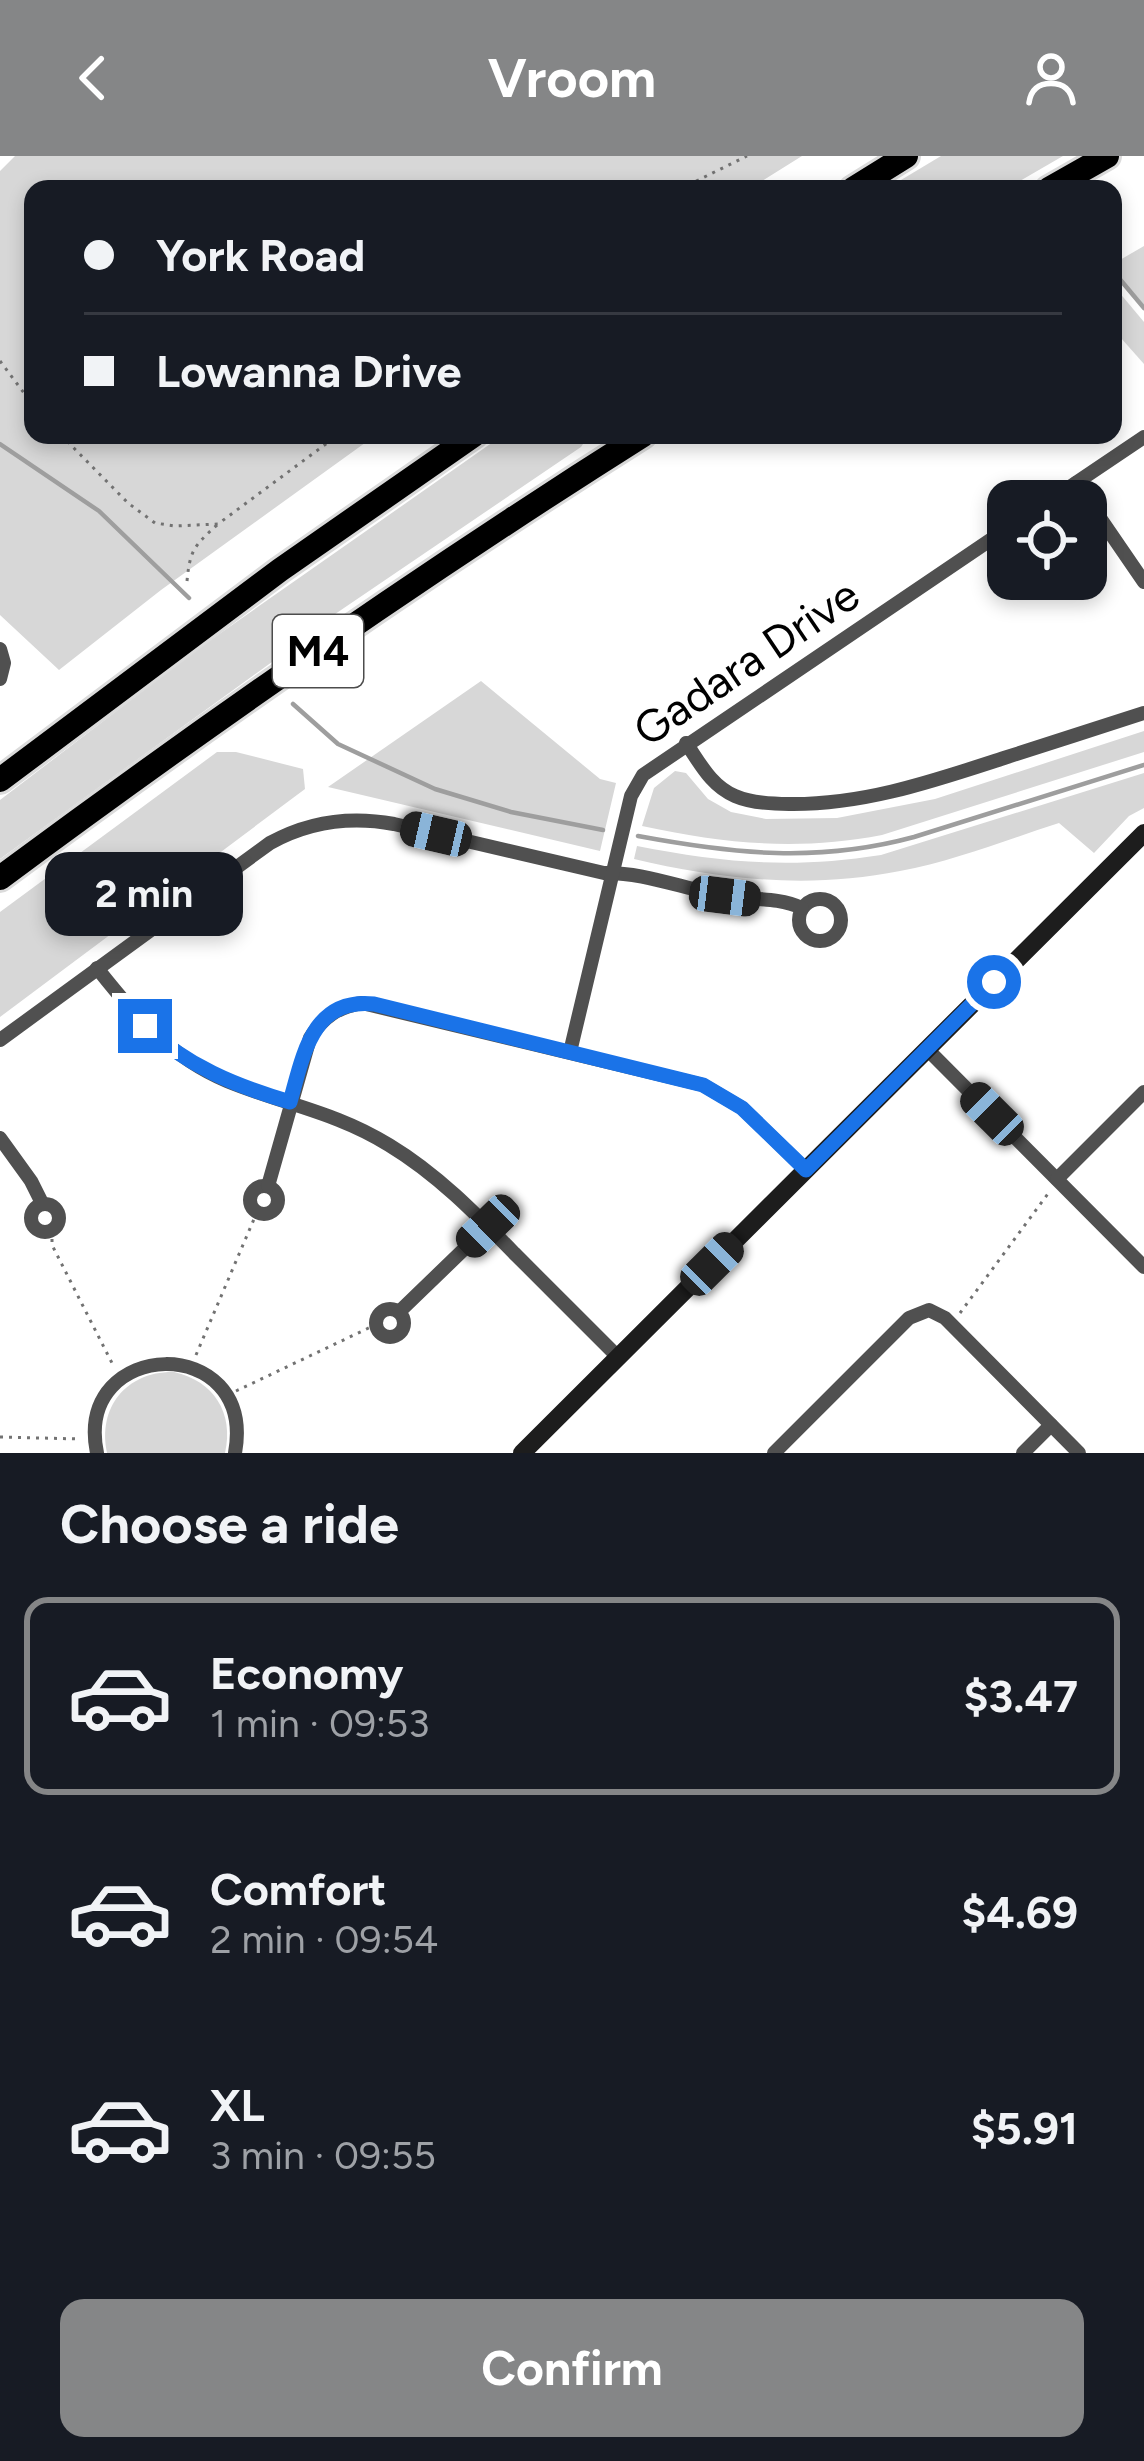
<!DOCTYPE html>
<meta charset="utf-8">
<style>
:root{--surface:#171b24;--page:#20242c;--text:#f1f3f6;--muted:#9ea1a6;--line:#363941;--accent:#858687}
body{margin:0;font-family:Figtree,sans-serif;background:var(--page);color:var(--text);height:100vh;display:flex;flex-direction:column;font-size:45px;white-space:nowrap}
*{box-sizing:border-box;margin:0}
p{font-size:39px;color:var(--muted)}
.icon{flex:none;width:66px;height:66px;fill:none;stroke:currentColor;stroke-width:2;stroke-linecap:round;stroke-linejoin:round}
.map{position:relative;height:1297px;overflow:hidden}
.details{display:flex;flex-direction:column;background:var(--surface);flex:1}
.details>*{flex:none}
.banner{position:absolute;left:24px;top:24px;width:1098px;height:264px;border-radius:24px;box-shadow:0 6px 18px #0003;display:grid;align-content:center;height:264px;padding:0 60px;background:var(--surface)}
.fabs{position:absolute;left:987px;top:324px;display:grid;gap:24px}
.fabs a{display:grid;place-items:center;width:120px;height:120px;border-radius:24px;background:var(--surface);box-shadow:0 6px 18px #0003;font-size:60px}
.end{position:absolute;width:54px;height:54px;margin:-27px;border:15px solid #1a73e8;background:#fff;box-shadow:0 0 0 6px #fff}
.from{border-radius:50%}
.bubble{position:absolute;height:84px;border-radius:24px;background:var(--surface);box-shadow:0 6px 18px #0003;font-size:39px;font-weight:700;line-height:84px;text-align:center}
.car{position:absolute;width:36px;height:72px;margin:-36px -18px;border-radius:15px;box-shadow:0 0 9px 3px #0007;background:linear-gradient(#222 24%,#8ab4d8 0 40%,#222 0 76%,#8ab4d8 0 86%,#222 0)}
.banner b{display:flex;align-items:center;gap:42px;height:114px;font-size:45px}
.banner b+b{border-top:3px solid var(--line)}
.banner i{width:30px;height:30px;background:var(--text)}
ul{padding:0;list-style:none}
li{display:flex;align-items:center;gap:36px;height:198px;margin:0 24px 18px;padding:0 36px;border:6px solid transparent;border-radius:24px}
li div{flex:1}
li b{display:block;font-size:45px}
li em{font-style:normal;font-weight:700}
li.on{border-color:var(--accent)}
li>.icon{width:108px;height:108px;stroke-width:1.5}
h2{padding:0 60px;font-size:54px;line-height:144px}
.button{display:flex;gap:24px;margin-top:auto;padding:24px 60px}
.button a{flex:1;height:138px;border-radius:24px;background:var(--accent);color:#fff;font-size:48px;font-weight:700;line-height:138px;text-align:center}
header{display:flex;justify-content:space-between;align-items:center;height:156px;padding:0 60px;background:var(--accent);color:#fff;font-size:54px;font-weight:700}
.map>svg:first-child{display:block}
</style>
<header><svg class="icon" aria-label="back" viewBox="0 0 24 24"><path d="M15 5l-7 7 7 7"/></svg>Vroom<svg class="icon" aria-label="person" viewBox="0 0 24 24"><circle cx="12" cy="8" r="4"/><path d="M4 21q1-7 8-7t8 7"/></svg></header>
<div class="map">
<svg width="1144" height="1297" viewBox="0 0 1144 1297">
<rect width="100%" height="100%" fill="#fff"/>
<g fill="#d7d7d7">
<path d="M15 0H802L749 33H33V279H376L161 434 59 514 0 459V15Z"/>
<path d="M941 0H1063L1006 33H886Z"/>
<path d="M1144 90V149L1119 121 1113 125V108Z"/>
<path d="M1113 129 1144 166V208L1113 173Z"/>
<path d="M503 279H589L581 291 291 488 273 501 272 506 0 703V644L195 495Z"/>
<path d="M481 525 600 623 616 627 600 695 328 631Z"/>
<path d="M1144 575V596L882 679C798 695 726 688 642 670L654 632 675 615 686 617 708 643 731 656 766 663 837 662 935 643Z"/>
<path d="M217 596H236L303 613 305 633 0 861V756Z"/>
<path d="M1144 617V652L1129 660 1094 697 1059 667C1006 684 954 705 900 715 810 733 723 724 634 703L637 690C724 707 792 713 881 699Z"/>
<path d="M174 1216C214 1225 234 1257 225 1297H107C97 1251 127 1215 174 1216Z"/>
</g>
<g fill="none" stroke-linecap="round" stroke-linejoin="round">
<g stroke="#9e9e9e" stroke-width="4.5">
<path d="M1113 115 1144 152"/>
<path d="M0 288 99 355 189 442"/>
<path d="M293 548 338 588 435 633 511 656 603 674"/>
<path d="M638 680C735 698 818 707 914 681L1144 609"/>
</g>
<g stroke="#dbdbdb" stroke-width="30">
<g id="highway">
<path d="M853 33 906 0"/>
<path d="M1049 33 1107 0"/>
<path d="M0 624 280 414 474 279"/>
<path d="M0 722C209 567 423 418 643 279"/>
</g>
</g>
<g stroke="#727272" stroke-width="3" stroke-dasharray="3 6" stroke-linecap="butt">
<path d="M680 33 747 0"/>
<path d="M0 205 33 249"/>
<path d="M61 279 128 347 155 367 175 370 218 368 338 279"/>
<path d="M187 425C190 394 194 390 217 369"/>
<path d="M52 1074V1089L114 1211"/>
<path d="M960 1157 1050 1035"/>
<path d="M196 1199 257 1056"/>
<path d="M236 1235 375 1169"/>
<path d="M0 1281 81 1283"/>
</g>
<g stroke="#505050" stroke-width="14">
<path d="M1076 327 1144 426"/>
<path d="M1049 345 1144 281"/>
<path d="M0 493 4 507 0 523"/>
<path d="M686 587C700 607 711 630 735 640 751 647 771 648 789 648 864 649 933 625 1004 602 1051 587 1097 572 1144 557"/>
<circle cx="820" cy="764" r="21"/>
<path d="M97 812C134 859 170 901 227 925 283 948 336 956 389 989 437 1018 475 1057 514 1097 549 1132 583 1166 618 1201"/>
<path d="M0 884 270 687C308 666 351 660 394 668L604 717C645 716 686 734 726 740 752 744 778 741 802 752"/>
<path d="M927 893 1144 1111"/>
<path d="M570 896 631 640 643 619 1008 372"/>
<path d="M0 982 31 1025 42 1047"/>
<path d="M1057 1023 1144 936"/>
<circle cx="264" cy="1044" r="14"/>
<path d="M268 1030 310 882C323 861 338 851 362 847L703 929 742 952 806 1014"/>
<circle cx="45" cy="1062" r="14"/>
<circle cx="390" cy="1167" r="14"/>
<path d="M399 1156 488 1070"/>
<path d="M97 1297C73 1181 257 1176 235 1297"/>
<path d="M774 1297 909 1162 929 1154 945 1162 1079 1297"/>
<path d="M1023 1297 1051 1269"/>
</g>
<path stroke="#1d1d1d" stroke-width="18" d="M522 1297 1144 677"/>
<use href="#highway" stroke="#000" stroke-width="24"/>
</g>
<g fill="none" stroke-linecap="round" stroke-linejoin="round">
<path stroke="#1a73e8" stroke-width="15" d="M145 870C186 910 236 930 290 946 303 900 312 841 374 848L703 929 742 952 806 1014 994 826"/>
</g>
<g text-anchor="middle" stroke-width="12" stroke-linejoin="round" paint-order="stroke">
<rect fill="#fff" stroke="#4c4c4c" stroke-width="3" x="273" y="459" width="90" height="72" rx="9"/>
<g font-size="42" font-weight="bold" fill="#000">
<text x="318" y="510">M4</text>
</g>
<g font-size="45" fill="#000" stroke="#fff">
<text transform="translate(746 506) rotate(-34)" y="16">Gadara Drive</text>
</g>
</g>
</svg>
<div class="fabs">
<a><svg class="icon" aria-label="locate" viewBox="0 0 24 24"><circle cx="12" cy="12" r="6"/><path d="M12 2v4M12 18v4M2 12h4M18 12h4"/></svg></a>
</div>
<i class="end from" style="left:994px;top:826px"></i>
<i class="end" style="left:145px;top:870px"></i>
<div class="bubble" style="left:45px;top:696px;width:198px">2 min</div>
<i class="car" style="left:436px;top:678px;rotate:283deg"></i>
<i class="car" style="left:725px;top:740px;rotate:97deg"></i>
<i class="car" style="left:992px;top:958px;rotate:315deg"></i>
<i class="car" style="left:488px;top:1070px;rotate:226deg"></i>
<i class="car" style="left:712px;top:1108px;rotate:45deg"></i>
<div class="banner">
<b><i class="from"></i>York Road</b>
<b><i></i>Lowanna Drive</b>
</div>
</div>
<section class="details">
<h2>Choose a ride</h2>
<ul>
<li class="on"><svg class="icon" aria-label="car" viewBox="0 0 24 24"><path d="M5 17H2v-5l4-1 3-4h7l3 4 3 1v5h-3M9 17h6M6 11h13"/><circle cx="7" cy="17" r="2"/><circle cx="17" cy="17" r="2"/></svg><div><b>Economy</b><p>1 min · 09:53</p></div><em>$3.47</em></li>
<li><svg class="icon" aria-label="car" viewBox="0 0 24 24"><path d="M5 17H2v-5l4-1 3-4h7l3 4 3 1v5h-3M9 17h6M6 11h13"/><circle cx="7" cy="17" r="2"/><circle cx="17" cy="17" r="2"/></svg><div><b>Comfort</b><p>2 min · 09:54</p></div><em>$4.69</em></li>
<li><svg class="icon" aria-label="car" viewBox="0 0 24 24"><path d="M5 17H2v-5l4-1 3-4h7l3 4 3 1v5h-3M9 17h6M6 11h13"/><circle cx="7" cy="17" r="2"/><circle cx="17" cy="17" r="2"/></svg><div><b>XL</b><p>3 min · 09:55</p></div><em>$5.91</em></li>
</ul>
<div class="button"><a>Confirm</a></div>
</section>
